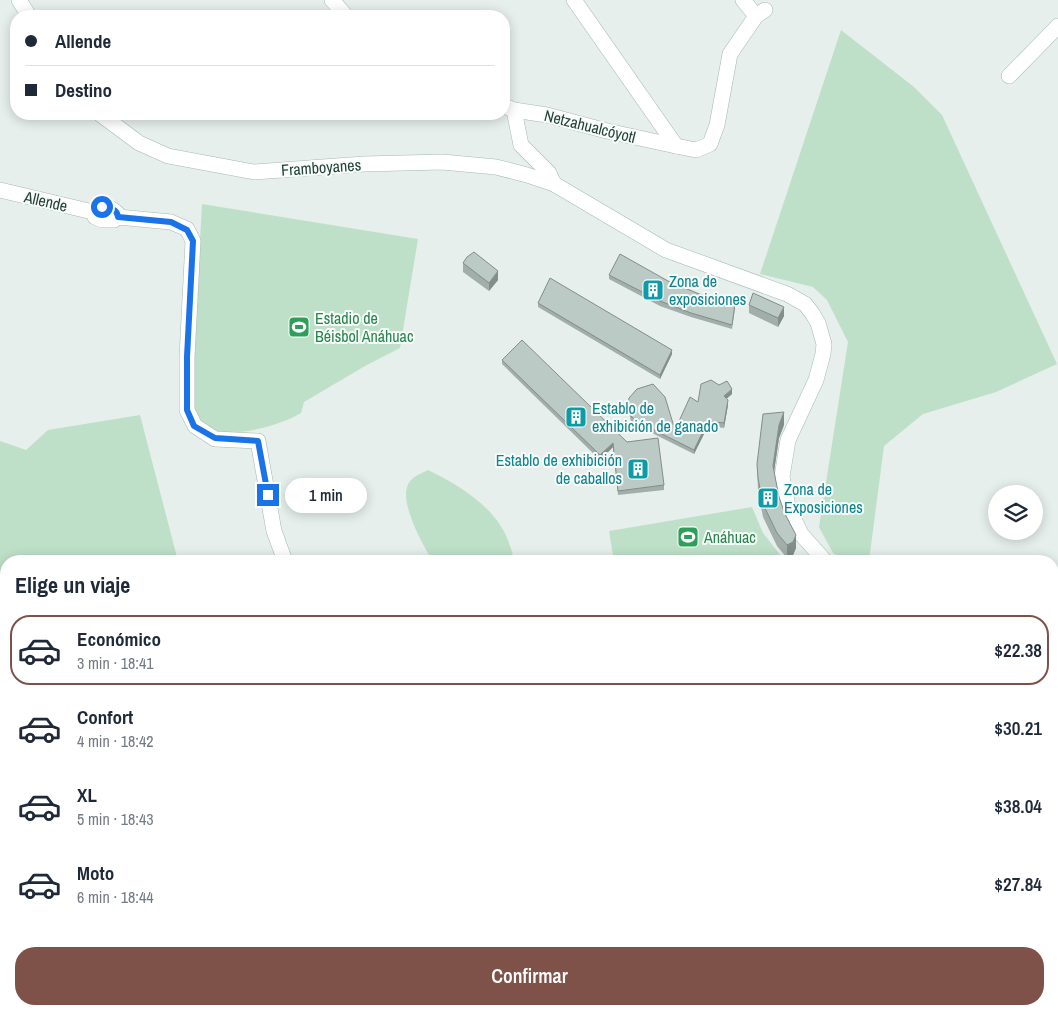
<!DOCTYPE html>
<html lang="es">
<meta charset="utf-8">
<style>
:root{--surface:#fff;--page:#f6f6f7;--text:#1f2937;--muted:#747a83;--line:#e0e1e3;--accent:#7f5249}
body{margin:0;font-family:"Archivo Narrow",sans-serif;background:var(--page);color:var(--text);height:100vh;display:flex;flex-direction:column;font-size:19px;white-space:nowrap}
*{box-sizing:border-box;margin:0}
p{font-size:16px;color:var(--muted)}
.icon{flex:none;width:28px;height:28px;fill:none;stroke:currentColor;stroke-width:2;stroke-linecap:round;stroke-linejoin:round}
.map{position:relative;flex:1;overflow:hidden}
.details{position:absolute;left:0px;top:555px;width:1059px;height:460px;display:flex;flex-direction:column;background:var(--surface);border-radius:20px 20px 0 0;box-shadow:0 2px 12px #0003}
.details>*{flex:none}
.top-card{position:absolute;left:10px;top:10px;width:500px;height:110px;border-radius:20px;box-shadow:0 2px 12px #0003;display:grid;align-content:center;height:110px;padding:0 15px;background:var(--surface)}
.controls{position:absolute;left:988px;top:485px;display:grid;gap:10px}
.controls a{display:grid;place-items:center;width:55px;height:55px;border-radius:50%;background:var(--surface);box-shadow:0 2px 12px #0003;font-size:25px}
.end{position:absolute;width:22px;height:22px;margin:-11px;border:6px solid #1a73e8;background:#fff;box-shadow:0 0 0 2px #fff}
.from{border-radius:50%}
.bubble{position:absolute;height:35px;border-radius:18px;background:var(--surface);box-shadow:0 2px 12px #0003;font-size:16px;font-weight:600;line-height:35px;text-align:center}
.top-card b{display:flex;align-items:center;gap:18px;height:48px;font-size:19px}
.top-card b+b{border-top:1px solid var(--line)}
.top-card i{width:12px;height:12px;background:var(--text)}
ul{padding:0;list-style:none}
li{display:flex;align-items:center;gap:15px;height:70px;margin:0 10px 8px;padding:0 5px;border:2px solid transparent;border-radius:20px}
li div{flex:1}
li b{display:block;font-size:19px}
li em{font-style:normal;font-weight:600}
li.on{border-color:var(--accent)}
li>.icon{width:45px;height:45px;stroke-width:1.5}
h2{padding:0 15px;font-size:22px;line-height:60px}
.primary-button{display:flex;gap:10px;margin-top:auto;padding:10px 15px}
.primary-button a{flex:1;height:58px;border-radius:20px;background:var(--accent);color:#fff;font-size:20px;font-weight:600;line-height:58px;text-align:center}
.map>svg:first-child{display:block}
</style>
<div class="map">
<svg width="1058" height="1015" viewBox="0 0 1058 1015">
<rect width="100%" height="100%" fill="#e6efeb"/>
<g fill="#bfe0c8">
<path d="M841 30 914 87 942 115 1057 364 996 392 923 414 884 446 869 561H845L833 553 819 527 848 342 827 300 813 287 760 274Z"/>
<path d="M202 204 418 239 400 348 365 366 304 402 301 413C280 426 219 444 200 422 196 417 193 410 191 404Z"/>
<path d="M140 415 178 561H6V1009H601L606 1012 615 1015H0V441L26 450 48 430Z"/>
<path d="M428 470C461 486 499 509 510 546 512 552 514 556 513 561H433C423 546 401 505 407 487 410 477 420 474 428 470Z"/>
<path d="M752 507 763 533 785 561H614L609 531Z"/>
<path d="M1052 724H1058V814H1053Z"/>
<path d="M689 1009H750L753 1015H664Z"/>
</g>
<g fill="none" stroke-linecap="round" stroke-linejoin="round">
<g stroke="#a8b8b2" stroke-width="16">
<g id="street">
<path d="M332 0 346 16"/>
<path d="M574 0 676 146"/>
<path d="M743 0 756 16"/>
<path d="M1009 76 1058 26"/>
<path d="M504 106 514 110 547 115 607 131 676 146 696 150 710 144 717 125 730 54 756 16 765 10"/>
<path d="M514 110 521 145 549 173 554 184"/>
<path d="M0 190 93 212 95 217 102 220H114L118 217 171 222 187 229 193 241 187 357V410L195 426 215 439 258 441 274 531 285 561"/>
<path d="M93 212C100 204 110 206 117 213L118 217"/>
</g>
</g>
<g stroke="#a4bbb3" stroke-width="16">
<g id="secondary">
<path d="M19 0 29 16"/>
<path d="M100 114 139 143 168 156 254 172 364 164 442 162 496 167 527 175 554 184 666 250 787 294 805 304 812 313 818 323 824 344 823 354 816 380 788 440 782 477 788 506 801 534 825 561"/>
<path d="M1052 588H1058"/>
</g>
</g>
<use href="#street" stroke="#fff" stroke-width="15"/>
<use href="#secondary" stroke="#fff" stroke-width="15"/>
</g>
<g fill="#a1aea9">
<path d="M463 263 498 280 489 291 463 272Z"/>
<path d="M609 275 668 281 735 308 732 329 691 317 660 306 609 279Z"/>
<path d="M538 303 672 354 660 379 538 307Z"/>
<path d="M749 305 784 316 778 327 749 313Z"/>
<path d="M502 360 627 442 664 485V490L618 495 613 447 600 460 502 364Z"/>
<path d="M732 394 726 399 728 405 724 428 708 426 694 454 636 425 631 421 628 409V405L675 430 698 402Z"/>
<path d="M784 425 779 438 774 471 779 497 796 548 793 555 787 558 777 546 763 517 758 491 757 464Z"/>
</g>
<g fill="#838d89">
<path d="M498 271V280L489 291V283Z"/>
<path d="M784 307V316L778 327V318Z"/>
<path d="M672 350V354L660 379V375Z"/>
<path d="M732 389V394L724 401V396Z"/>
<path d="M728 400V405L724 428V423Z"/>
<path d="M784 412V425L779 438 773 479V466L779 425Z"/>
<path d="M708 421V426L694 454V450Z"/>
<path d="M613 443V447L600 460V455Z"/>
<path d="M796 535V548L793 555 787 558V545Z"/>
</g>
<g fill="#bbcac4" stroke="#838d89">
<path d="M474 252 498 271 489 283 463 263 467 257Z"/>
<path d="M620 254 668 281 699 294 735 304 732 325 691 313 660 301 609 275Z"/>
<path d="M550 278 672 350 660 375 538 303Z"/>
<path d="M753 293 784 307 778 318 749 305Z"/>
<path d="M522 340 627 442 658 438 664 485 618 491 613 443 600 455 502 360Z"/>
<path d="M711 380 719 385 727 381 732 389 724 396 728 400 724 423 708 421 694 450 636 421 631 416 628 405 629 398 637 389 653 384 665 397 675 430 690 397 698 402 701 384Z"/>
<path d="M784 412 779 425 773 466 779 497 785 514 796 535 793 542 787 545 777 533 763 504 758 478 757 464 763 414Z"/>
</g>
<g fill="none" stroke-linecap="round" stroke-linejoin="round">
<path stroke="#1a73e8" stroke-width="6" d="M102 207C109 208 117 208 118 217L171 222 187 230 193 241 187 357V410L194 426 215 438 258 441 268 495"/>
</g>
<defs>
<g id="building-square" transform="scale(1.125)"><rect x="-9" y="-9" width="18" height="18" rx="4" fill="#0f9aa8" stroke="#f7fbf9"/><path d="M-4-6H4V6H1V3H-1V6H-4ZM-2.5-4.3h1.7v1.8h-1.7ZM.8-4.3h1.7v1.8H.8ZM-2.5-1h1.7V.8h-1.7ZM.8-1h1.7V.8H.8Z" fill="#fff"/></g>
<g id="stadium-square" transform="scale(1.125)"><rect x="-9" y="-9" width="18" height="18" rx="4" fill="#2e9e5b" stroke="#f7fbf9"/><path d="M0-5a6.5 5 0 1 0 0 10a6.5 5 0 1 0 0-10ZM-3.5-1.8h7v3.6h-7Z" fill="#fff"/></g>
</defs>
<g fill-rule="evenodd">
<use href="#building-square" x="653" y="290"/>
<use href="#stadium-square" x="299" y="327"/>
<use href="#building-square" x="576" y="417"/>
<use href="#building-square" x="638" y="469"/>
<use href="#building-square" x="768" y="498"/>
<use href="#stadium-square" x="688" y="537"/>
</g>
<g text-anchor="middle" stroke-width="4" stroke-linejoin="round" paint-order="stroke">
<g font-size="16" fill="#24423a" stroke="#f7fbf9">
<text transform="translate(590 126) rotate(14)" y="6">Netzahualcóyotl</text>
<text transform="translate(321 167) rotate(-4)" y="6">Framboyanes</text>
<text transform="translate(46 201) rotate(13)" y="6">Allende</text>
</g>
<g font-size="16" fill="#0d838f" stroke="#f7fbf9" text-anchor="start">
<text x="669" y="287">Zona de<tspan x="669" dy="18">exposiciones</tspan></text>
<text x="592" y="414">Establo de<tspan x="592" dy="18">exhibición de ganado</tspan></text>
<text x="622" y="466" text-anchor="end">Establo de exhibición<tspan x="622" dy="18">de caballos</tspan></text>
<text x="784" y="495">Zona de<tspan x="784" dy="18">Exposiciones</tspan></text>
</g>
<g font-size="16" fill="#27864d" stroke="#f7fbf9" text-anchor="start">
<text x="315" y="324">Estadio de<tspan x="315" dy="18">Béisbol Anáhuac</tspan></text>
<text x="704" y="543">Anáhuac</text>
</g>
</g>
</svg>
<div class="controls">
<a><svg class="icon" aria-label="layers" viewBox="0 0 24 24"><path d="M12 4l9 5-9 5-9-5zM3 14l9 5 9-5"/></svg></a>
</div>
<i class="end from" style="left:102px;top:207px"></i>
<i class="end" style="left:268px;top:495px"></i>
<div class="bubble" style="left:285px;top:478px;width:82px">1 min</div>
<div class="top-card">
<b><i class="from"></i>Allende</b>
<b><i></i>Destino</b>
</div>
<section class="details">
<h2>Elige un viaje</h2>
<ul>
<li class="on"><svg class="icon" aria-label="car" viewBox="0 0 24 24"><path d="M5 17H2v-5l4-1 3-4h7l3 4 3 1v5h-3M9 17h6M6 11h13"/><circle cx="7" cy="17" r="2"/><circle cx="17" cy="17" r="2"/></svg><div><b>Económico</b><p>3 min · 18:41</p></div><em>$22.38</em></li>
<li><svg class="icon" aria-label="car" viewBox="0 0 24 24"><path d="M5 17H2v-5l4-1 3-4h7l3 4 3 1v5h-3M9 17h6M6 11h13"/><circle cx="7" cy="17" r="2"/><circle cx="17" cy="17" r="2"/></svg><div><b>Confort</b><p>4 min · 18:42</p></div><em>$30.21</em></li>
<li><svg class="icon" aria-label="car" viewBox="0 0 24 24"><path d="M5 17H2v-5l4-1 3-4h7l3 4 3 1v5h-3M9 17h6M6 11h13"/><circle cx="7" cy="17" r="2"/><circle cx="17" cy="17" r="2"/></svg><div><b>XL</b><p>5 min · 18:43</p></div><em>$38.04</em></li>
<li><svg class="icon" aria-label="car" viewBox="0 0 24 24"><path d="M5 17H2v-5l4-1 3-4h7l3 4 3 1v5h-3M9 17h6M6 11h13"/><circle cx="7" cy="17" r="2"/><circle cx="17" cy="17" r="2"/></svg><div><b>Moto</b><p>6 min · 18:44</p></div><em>$27.84</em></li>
</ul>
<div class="primary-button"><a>Confirmar</a></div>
</section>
</div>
